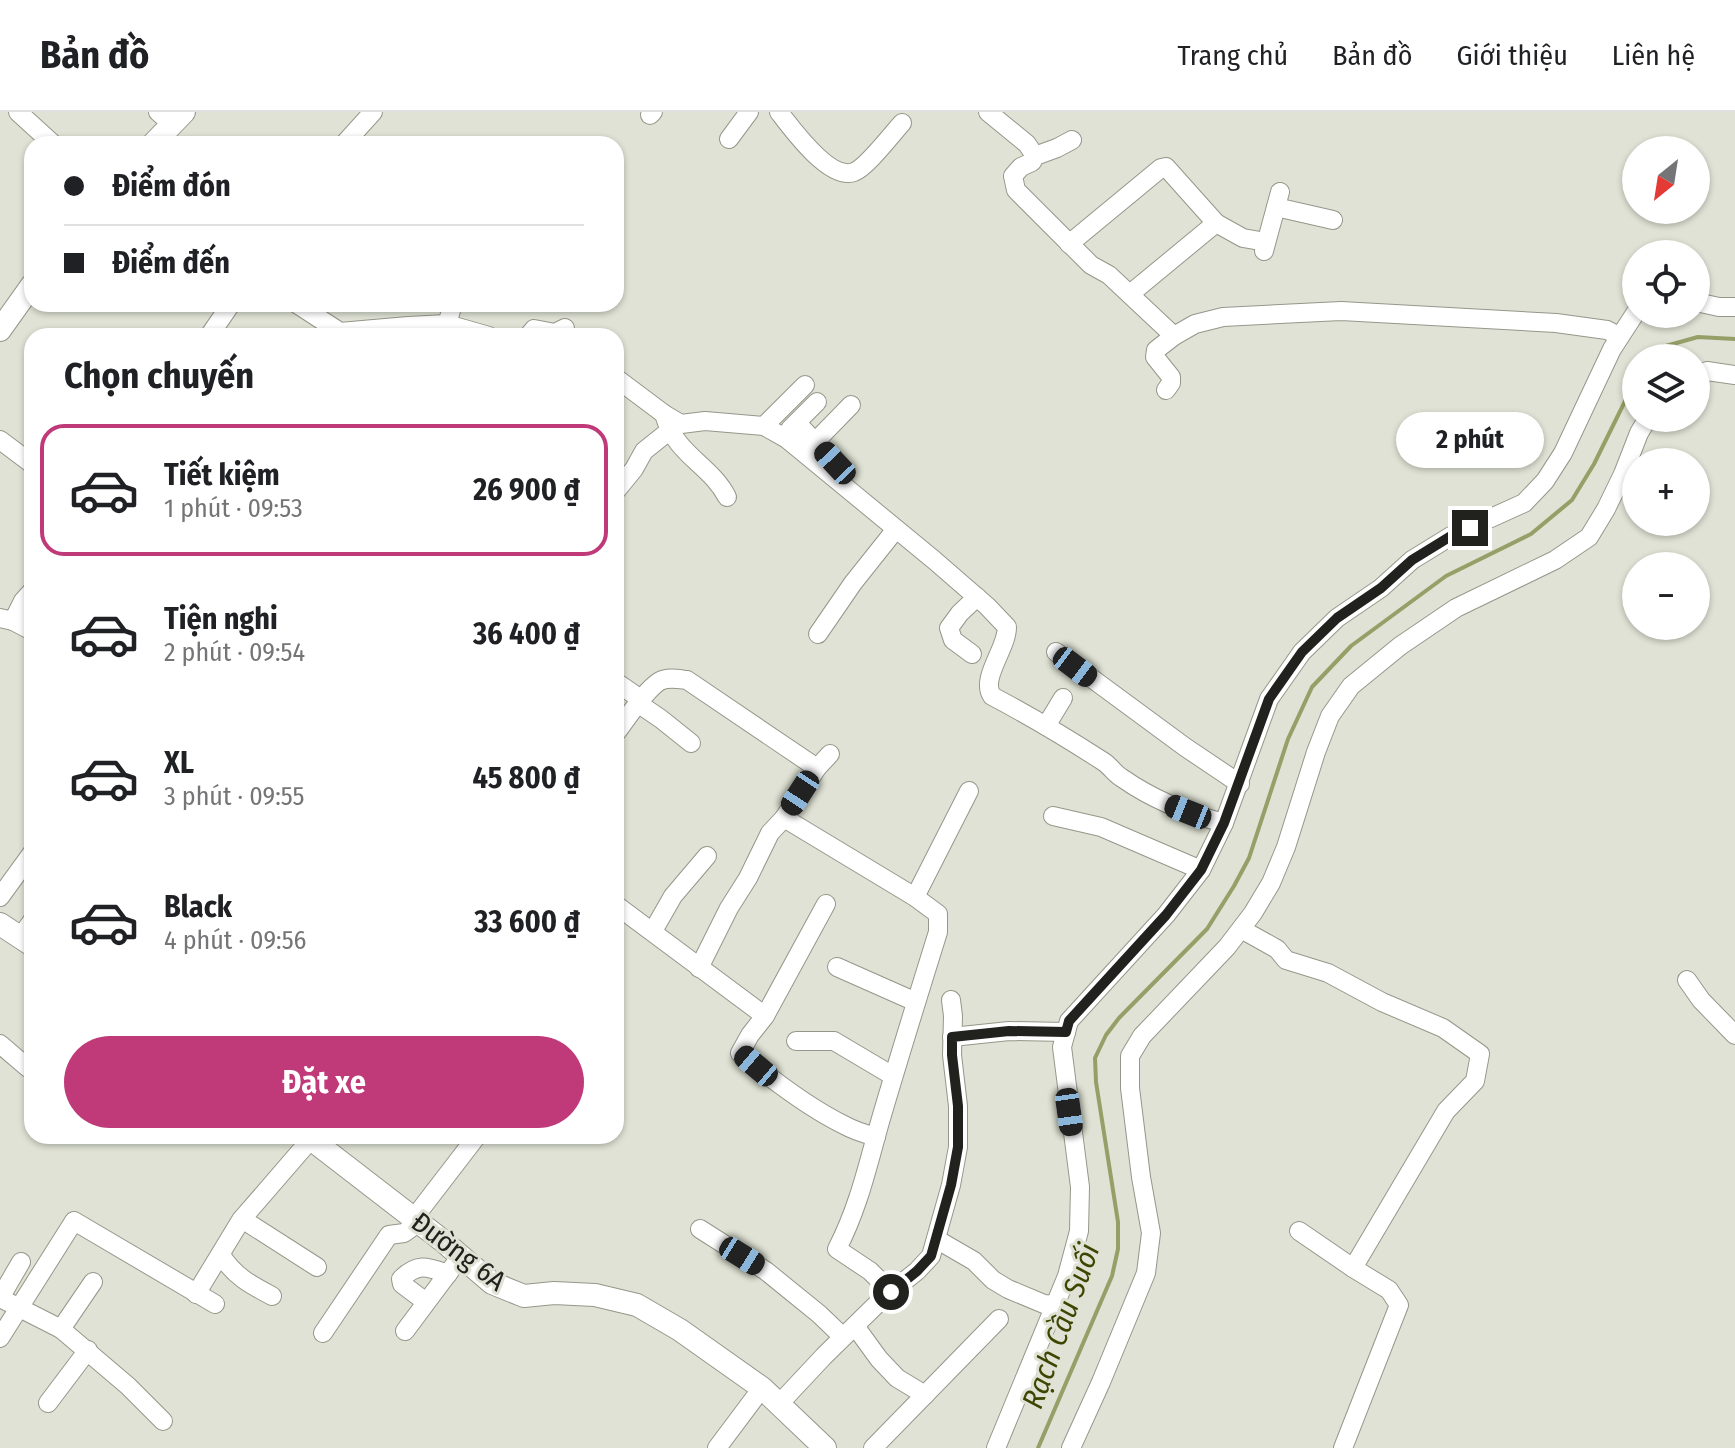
<!DOCTYPE html>
<html lang="vi">
<meta charset="utf-8">
<style>
:root{--surface:#fff;--page:#f2f2f2;--text:#202124;--muted:#757577;--line:#e0e0e0;--accent:#c03a7a}
body{margin:0;font-family:"Fira Sans Condensed",sans-serif;background:var(--page);color:var(--text);height:100vh;display:flex;flex-direction:column;font-size:30px;white-space:nowrap}
*{box-sizing:border-box;margin:0}
p{font-size:26px;color:var(--muted)}
.icon{flex:none;width:44px;height:44px;fill:none;stroke:currentColor;stroke-width:2;stroke-linecap:round;stroke-linejoin:round}
.map{position:relative;flex:1;overflow:hidden}
.details{position:absolute;left:24px;top:216px;width:600px;height:816px;display:flex;flex-direction:column;background:var(--surface);border-radius:24px;box-shadow:0 2px 6px #0004}
.details>*{flex:none}
.hud{position:absolute;left:24px;top:24px;width:600px;height:176px;border-radius:24px;box-shadow:0 2px 6px #0004;display:grid;align-content:center;height:176px;padding:0 40px;background:var(--surface)}
.needle{width:52px;rotate:210deg}
.fabs{position:absolute;left:1622px;top:24px;display:grid;gap:16px}
.fabs a{display:grid;place-items:center;width:88px;height:88px;border-radius:50%;background:var(--surface);box-shadow:0 2px 6px #0004;font-size:40px}
.end{position:absolute;width:36px;height:36px;margin:-18px;border:10px solid #21221d;background:#fff;box-shadow:0 0 0 4px #fff}
.from{border-radius:50%}
.bubble{position:absolute;height:56px;border-radius:28px;background:var(--surface);box-shadow:0 2px 6px #0004;font-size:26px;font-weight:700;line-height:56px;text-align:center}
.car{position:absolute;width:24px;height:48px;margin:-24px -12px;border-radius:10px;box-shadow:0 0 6px 2px #0007;background:linear-gradient(#222 24%,#8ab4d8 0 40%,#222 0 76%,#8ab4d8 0 86%,#222 0)}
.hud b{display:flex;align-items:center;gap:28px;height:76px;font-size:30px}
.hud b+b{border-top:2px solid var(--line)}
.hud i{width:20px;height:20px;background:var(--text)}
ul{padding:0;list-style:none}
li{display:flex;align-items:center;gap:24px;height:132px;margin:0 16px 12px;padding:0 24px;border:4px solid transparent;border-radius:24px}
li div{flex:1}
li b{display:block;font-size:30px}
li em{font-style:normal;font-weight:700}
li.current{border-color:var(--accent)}
li>.icon{width:72px;height:72px;stroke-width:1.5}
h2{padding:0 40px;font-size:36px;line-height:96px}
.button{display:flex;gap:16px;margin-top:auto;padding:16px 40px}
.button a{flex:1;height:92px;border-radius:48px;background:var(--accent);color:#fff;font-size:32px;font-weight:700;line-height:92px;text-align:center}
header{display:flex;align-items:center;gap:48px;box-sizing:border-box;height:112px;padding:0 40px;background:var(--surface);border-bottom:2px solid var(--line)}
header strong{font-size:38px}
nav{display:flex;gap:44px;margin-inline-start:auto;font-size:28px}
.map>svg:first-child{display:block}
</style>
<header>
<strong>Bản đồ</strong>
<nav><a>Trang chủ</a><a>Bản đồ</a><a>Giới thiệu</a><a>Liên hệ</a></nav>
</header>
<div class="map">
<svg width="1735" height="1336" viewBox="0 0 1735 1336">
<rect width="100%" height="100%" fill="#dfe2d4"/>
<g fill="none" stroke-linecap="round" stroke-linejoin="round">
<g stroke="#969f67" stroke-width="4">
<path d="M1652 246 1662 235 1698 225 1735 227"/>
<path d="M1038 1336 1112 1164 1118 1137V1110L1096 970 1095 946 1106 923 1119 906 1207 817 1234 774 1249 746 1288 627 1312 575 1351 534 1446 464 1531 422 1572 388 1594 352 1636 267"/>
</g>
<g stroke="#95978a" stroke-width="20">
<g id="minor">
<path d="M18 0 53 32"/>
<path d="M158 0 172 12"/>
<path d="M779 0C792 17 830 69 854 60 866 56 892 22 902 11"/>
<path d="M988 0 1027 32 1035 44"/>
<path d="M650 3 653 0"/>
<path d="M729 27 749 0"/>
<path d="M1072 28 1057 36 1035 44 1032 50 1021 55 1013 64 1016 78 1091 153 1109 163 1174 224"/>
<path d="M344 32 373 0"/>
<path d="M1276 95 1333 108"/>
<path d="M1069 132 1161 56 1166 55 1216 111 1243 126 1266 130"/>
<path d="M1264 139 1280 80"/>
<path d="M1130 182 1216 111"/>
<path d="M1696 190 1719 195H1735"/>
<path d="M297 192 340 220 408 214 447 212 489 224"/>
<path d="M447 212 453 192"/>
<path d="M209 224 231 192"/>
<path d="M528 224 534 217 555 221 565 216"/>
<path d="M1696 264 1707 259 1735 263"/>
<path d="M616 266 664 302 681 312 705 309 764 314 787 327 934 448 987 494 1007 515C1007 537 980 566 992 584 1030 604 1067 626 1104 650 1111 655 1115 662 1122 666 1152 687 1189 702 1224 711"/>
<path d="M1166 278 1171 271V265L1155 245 1156 238 1174 224 1195 212 1223 205 1341 199 1556 211 1607 218 1619 224"/>
<path d="M664 302C675 343 710 352 727 385"/>
<path d="M797 311 835 351"/>
<path d="M764 314 805 273"/>
<path d="M790 317 817 290"/>
<path d="M0 328 32 352"/>
<path d="M815 330 851 293"/>
<path d="M616 379 634 357 644 339 669 319"/>
<path d="M0 506 13 509 32 519"/>
<path d="M13 509 23 489 32 479"/>
<path d="M818 522 853 471 896 417"/>
<path d="M1056 540 1185 635 1240 672"/>
<path d="M972 542 953 528 949 516 960 501 977 485"/>
<path d="M616 570 642 588"/>
<path d="M639 592 661 607 691 631"/>
<path d="M1046 614 1063 586"/>
<path d="M616 621C626 608 646 577 660 569 668 565 678 567 687 568L817 656"/>
<path d="M1053 704 1101 715 1201 758"/>
<path d="M784 706 915 785 938 802V820C919 881 900 942 882 1003 868 1051 860 1092 837 1137L870 1159 891 1180"/>
<path d="M0 785 32 741"/>
<path d="M915 785 969 679"/>
<path d="M616 793 765 904 750 923 740 941C771 967 809 996 846 1014 855 1019 866 1022 876 1025"/>
<path d="M1241 817 1277 837 1286 848 1328 861 1382 890 1443 916 1480 942 1475 969 1446 999 1353 1156 1389 1178 1399 1193 1343 1336"/>
<path d="M653 819 673 784 707 744"/>
<path d="M20 826 32 809"/>
<path d="M837 855 916 890"/>
<path d="M699 856 729 796 748 766 770 721 784 706 817 656 830 642"/>
<path d="M1687 868 1701 888 1735 923"/>
<path d="M765 904 826 792"/>
<path d="M952 925 1009 919 1066 920"/>
<path d="M796 929H834L893 964"/>
<path d="M0 932 28 956 32 952"/>
<path d="M414 1106 477 1024"/>
<path d="M242 1107 317 1155"/>
<path d="M700 1117 766 1159 819 1202 843 1225"/>
<path d="M1299 1119 1353 1156"/>
<path d="M936 1127 974 1149 993 1168 1008 1177 1044 1192 1056 1193"/>
<path d="M221 1143C234 1164 251 1173 272 1184"/>
<path d="M196 1182 241 1108 311 1027"/>
<path d="M0 1186 61 1217 128 1274 163 1309"/>
<path d="M0 1186 21 1150"/>
<path d="M426 1190 402 1172 401 1167C418 1150 428 1155 448 1162"/>
<path d="M855 1214 879 1247 897 1266 925 1283"/>
<path d="M61 1217 93 1170"/>
<path d="M405 1219 461 1144"/>
<path d="M323 1221 389 1123 404 1121 419 1110"/>
<path d="M0 1226 74 1109 215 1192"/>
<path d="M48 1291 88 1238"/>
<path d="M780 1291 824 1244 882 1187 917 1159 931 1144 951 1073 958 1035V994L952 943 953 904 951 888"/>
<path d="M717 1336 762 1276"/>
<path d="M873 1336 999 1207"/>
<path d="M996 1336 1067 1164 1079 1119 1080 1075 1062 935 1069 909 1166 803 1201 758 1224 711 1269 587 1302 540 1337 506 1381 476 1412 448 1451 424 1524 391 1545 369 1563 341 1612 237 1636 200"/>
<path d="M1071 1336 1101 1270 1146 1161 1151 1121 1141 1065 1130 976V944L1142 924 1227 835 1253 801 1271 771 1286 735 1316 640 1330 604 1351 574 1400 534 1456 496 1555 448 1589 425 1606 397 1623 362 1639 321 1648 306"/>
</g>
</g>
<g stroke="#95978a" stroke-width="24">
<g id="tertiary">
<path d="M153 32 184 0"/>
<path d="M0 218 32 173"/>
<path d="M0 812 32 833"/>
<path d="M307 1024 443 1129 492 1171 524 1184 554 1181 595 1183 637 1193 680 1218 762 1276 825 1336"/>
</g>
</g>
<use href="#minor" stroke="#fff" stroke-width="18"/>
<use href="#tertiary" stroke="#fff" stroke-width="22"/>
</g>
<g fill="none" stroke-linecap="round" stroke-linejoin="round">
<path stroke="#21221d" stroke-width="10" d="M891 1180 917 1159 931 1144 951 1073 958 1035V994L952 943V925L1009 919 1066 920 1069 909 1166 803 1201 758 1224 711 1269 587 1302 540 1337 506 1381 476 1412 448 1451 424 1470 416"/>
</g>
<g text-anchor="middle" stroke-width="6" stroke-linejoin="round" paint-order="stroke">
<g font-size="28" fill="#21221d" stroke="#dfe2d4">
<text transform="translate(459 1139) rotate(37)" y="10">Đường 6A</text>
</g>
<g font-size="30" font-style="italic" fill="#3e4500" stroke="#dfe2d4">
<text transform="translate(1061 1214) rotate(-70)" y="10">Rạch Cầu Suối</text>
</g>
</g>
</svg>
<div class="fabs">
<a><svg class="needle" viewBox="-14 -14 28 28"><path d="M0-13l5 13h-10z" fill="#e53935"/><path d="M0 13l5-13h-10z" fill="#757577"/></svg></a>
<a><svg class="icon" aria-label="locate" viewBox="0 0 24 24"><circle cx="12" cy="12" r="6"/><path d="M12 2v4M12 18v4M2 12h4M18 12h4"/></svg></a>
<a><svg class="icon" aria-label="layers" viewBox="0 0 24 24"><path d="M12 4l9 5-9 5-9-5zM3 14l9 5 9-5"/></svg></a>
<a>+</a>
<a>−</a>
</div>
<i class="end from" style="left:891px;top:1180px"></i>
<i class="end" style="left:1470px;top:416px"></i>
<div class="bubble" style="left:1396px;top:300px;width:148px">2 phút</div>
<i class="car" style="left:835px;top:351px;rotate:317deg"></i>
<i class="car" style="left:1075px;top:555px;rotate:127deg"></i>
<i class="car" style="left:800px;top:681px;rotate:213deg"></i>
<i class="car" style="left:1188px;top:700px;rotate:292deg"></i>
<i class="car" style="left:756px;top:954px;rotate:310deg"></i>
<i class="car" style="left:1069px;top:1000px;rotate:172deg"></i>
<i class="car" style="left:742px;top:1144px;rotate:122deg"></i>
<div class="hud">
<b><i class="from"></i>Điểm đón</b>
<b><i></i>Điểm đến</b>
</div>
<section class="details">
<h2>Chọn chuyến</h2>
<ul>
<li class="current"><svg class="icon" aria-label="car" viewBox="0 0 24 24"><path d="M5 17H2v-5l4-1 3-4h7l3 4 3 1v5h-3M9 17h6M6 11h13"/><circle cx="7" cy="17" r="2"/><circle cx="17" cy="17" r="2"/></svg><div><b>Tiết kiệm</b><p>1 phút · 09:53</p></div><em>26 900 ₫</em></li>
<li><svg class="icon" aria-label="car" viewBox="0 0 24 24"><path d="M5 17H2v-5l4-1 3-4h7l3 4 3 1v5h-3M9 17h6M6 11h13"/><circle cx="7" cy="17" r="2"/><circle cx="17" cy="17" r="2"/></svg><div><b>Tiện nghi</b><p>2 phút · 09:54</p></div><em>36 400 ₫</em></li>
<li><svg class="icon" aria-label="car" viewBox="0 0 24 24"><path d="M5 17H2v-5l4-1 3-4h7l3 4 3 1v5h-3M9 17h6M6 11h13"/><circle cx="7" cy="17" r="2"/><circle cx="17" cy="17" r="2"/></svg><div><b>XL</b><p>3 phút · 09:55</p></div><em>45 800 ₫</em></li>
<li><svg class="icon" aria-label="car" viewBox="0 0 24 24"><path d="M5 17H2v-5l4-1 3-4h7l3 4 3 1v5h-3M9 17h6M6 11h13"/><circle cx="7" cy="17" r="2"/><circle cx="17" cy="17" r="2"/></svg><div><b>Black</b><p>4 phút · 09:56</p></div><em>33 600 ₫</em></li>
</ul>
<div class="button"><a>Đặt xe</a></div>
</section>
</div>
